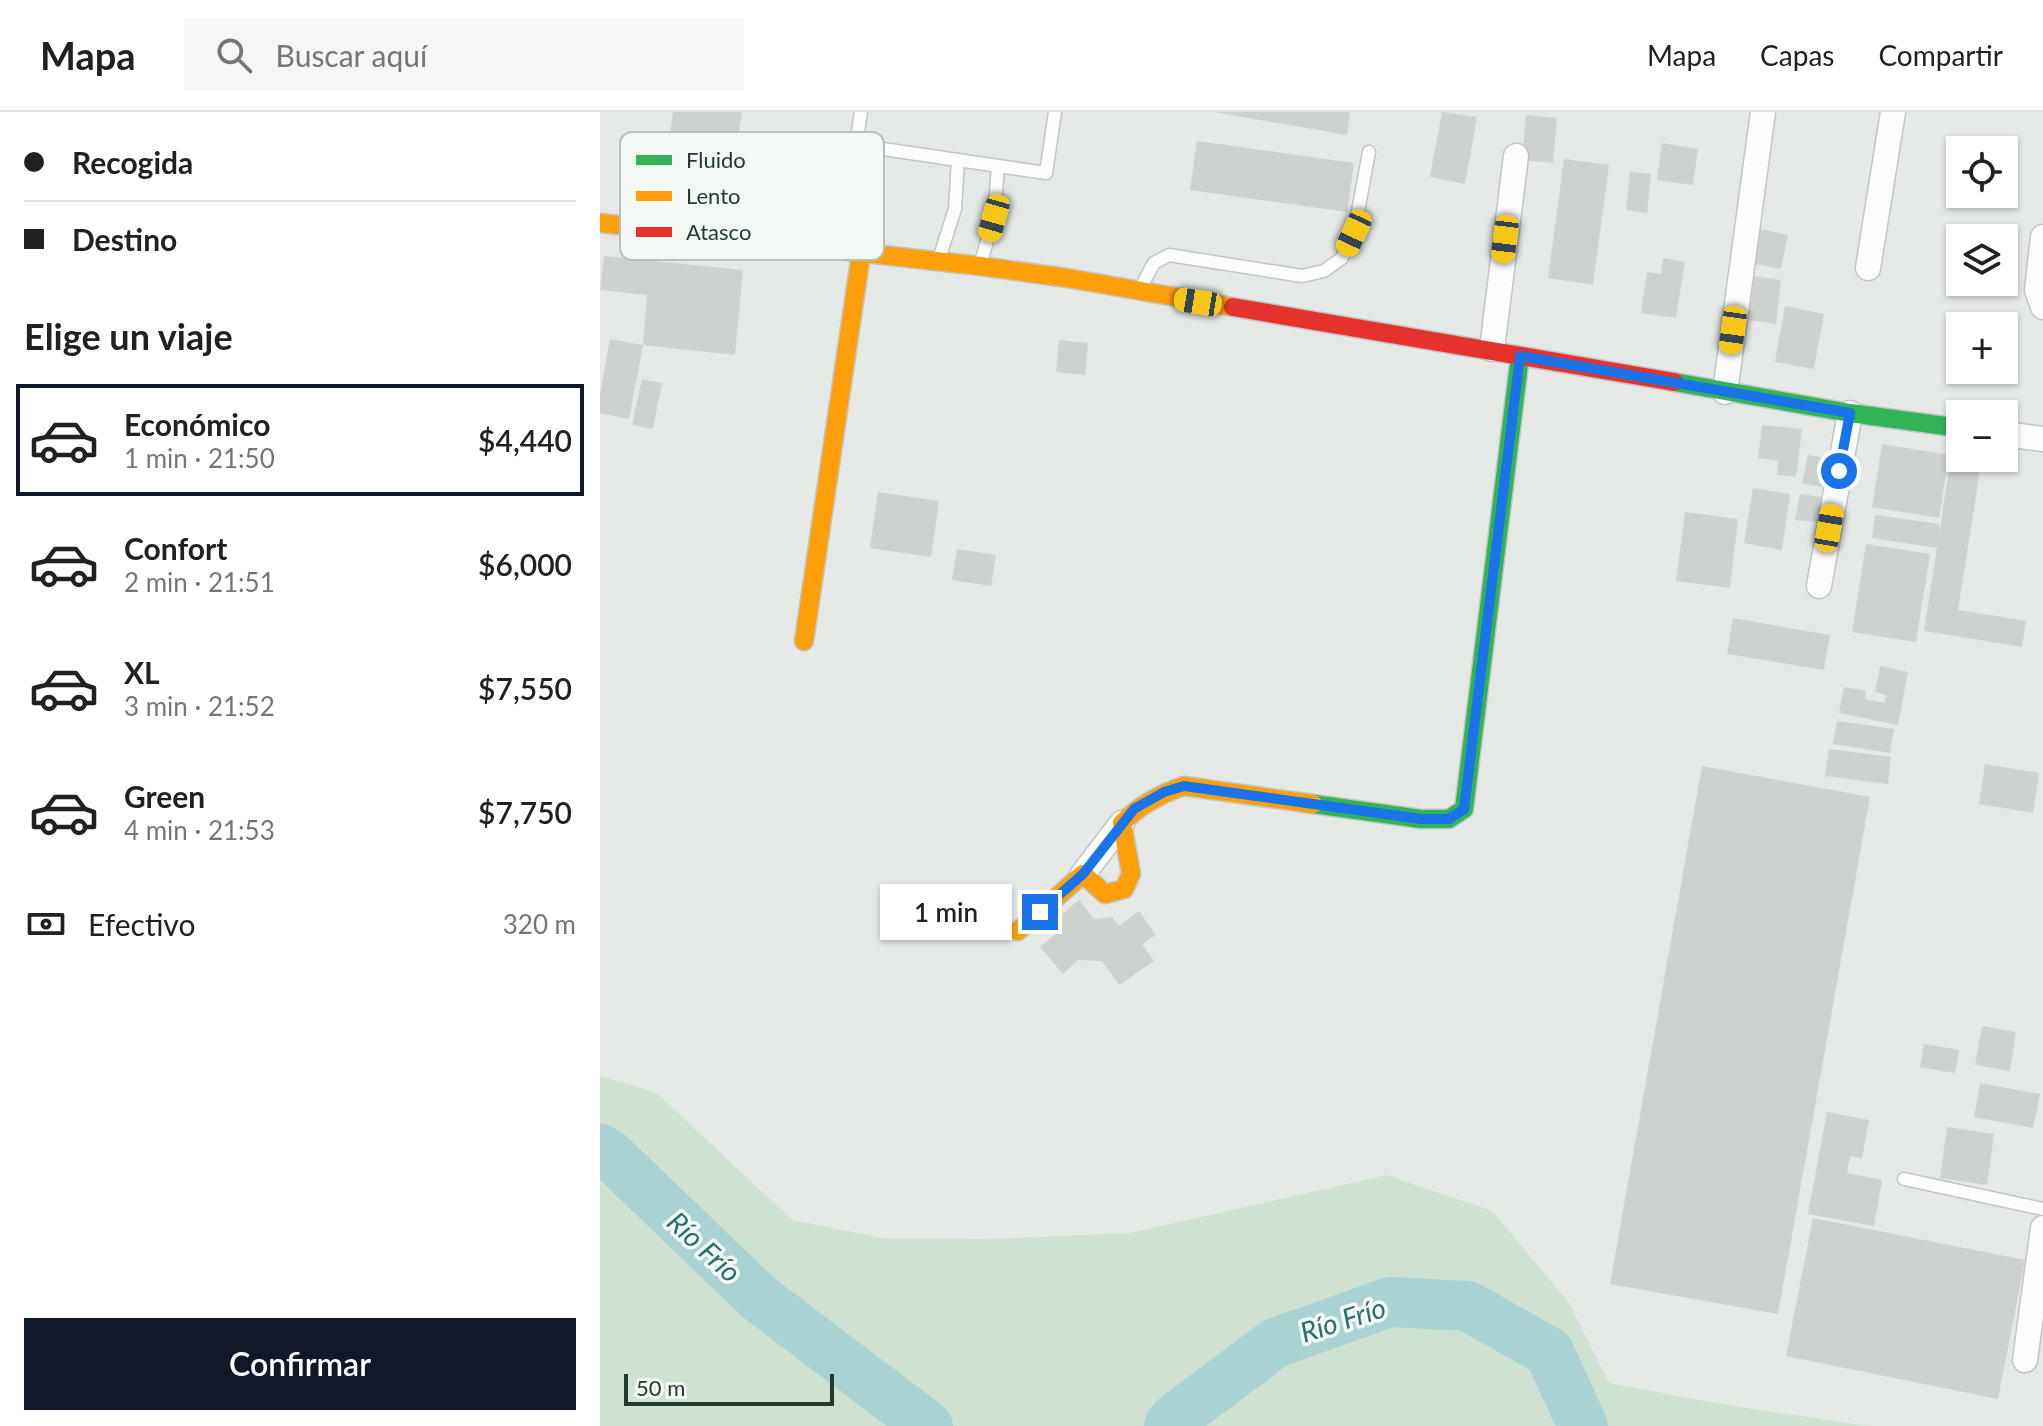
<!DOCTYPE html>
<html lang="es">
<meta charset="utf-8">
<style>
:root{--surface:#fff;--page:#f6f6f6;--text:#202124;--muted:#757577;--line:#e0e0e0;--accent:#111827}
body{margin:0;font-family:Lato,sans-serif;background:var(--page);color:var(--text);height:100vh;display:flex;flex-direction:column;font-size:30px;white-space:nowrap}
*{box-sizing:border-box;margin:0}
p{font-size:26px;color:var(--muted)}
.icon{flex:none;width:44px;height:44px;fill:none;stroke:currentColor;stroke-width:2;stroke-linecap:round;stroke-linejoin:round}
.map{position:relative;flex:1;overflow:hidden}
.details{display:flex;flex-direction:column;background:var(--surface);width:600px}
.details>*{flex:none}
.hud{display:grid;align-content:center;height:176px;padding:0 24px;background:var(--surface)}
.fabs{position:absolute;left:1346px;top:24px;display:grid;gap:16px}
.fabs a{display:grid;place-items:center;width:72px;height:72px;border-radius:0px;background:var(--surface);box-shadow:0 2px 6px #0004;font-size:40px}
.scale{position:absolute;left:24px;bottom:20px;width:210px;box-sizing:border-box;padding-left:8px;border:4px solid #243a30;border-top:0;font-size:22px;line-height:28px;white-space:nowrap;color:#243a30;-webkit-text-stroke:6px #f3f8f4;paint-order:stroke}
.end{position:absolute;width:36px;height:36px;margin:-18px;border:10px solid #1a73e8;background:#fff;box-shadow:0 0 0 4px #fff}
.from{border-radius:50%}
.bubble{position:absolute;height:56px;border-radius:0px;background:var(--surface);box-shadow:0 2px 6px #0004;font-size:26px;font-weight:600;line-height:56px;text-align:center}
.car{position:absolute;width:24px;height:48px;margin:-24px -12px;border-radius:10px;box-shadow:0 0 6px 2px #0007;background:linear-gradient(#f5c518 24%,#345 0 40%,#f5c518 0 76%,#345 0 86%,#f5c518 0)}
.hud b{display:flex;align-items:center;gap:28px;height:76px;font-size:30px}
.hud b+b{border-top:2px solid var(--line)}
.hud i{width:20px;height:20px;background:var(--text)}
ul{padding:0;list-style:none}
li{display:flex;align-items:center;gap:24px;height:112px;margin:0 16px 12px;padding:0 8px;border:4px solid transparent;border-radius:0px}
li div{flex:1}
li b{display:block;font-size:30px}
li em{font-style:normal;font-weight:600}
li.active{border-color:var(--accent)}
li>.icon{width:72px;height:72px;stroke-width:1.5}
h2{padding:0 24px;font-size:36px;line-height:96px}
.pay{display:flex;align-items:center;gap:20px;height:88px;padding:0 24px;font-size:30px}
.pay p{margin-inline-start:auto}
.cta{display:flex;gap:16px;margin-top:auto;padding:16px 24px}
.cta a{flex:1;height:92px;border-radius:0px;background:var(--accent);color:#fff;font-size:32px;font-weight:600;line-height:92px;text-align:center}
header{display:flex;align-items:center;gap:48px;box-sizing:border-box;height:112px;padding:0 40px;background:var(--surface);border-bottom:2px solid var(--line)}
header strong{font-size:38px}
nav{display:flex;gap:44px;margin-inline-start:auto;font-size:28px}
.search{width:560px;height:72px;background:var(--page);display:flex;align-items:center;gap:20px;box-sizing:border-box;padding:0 28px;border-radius:0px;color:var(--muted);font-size:30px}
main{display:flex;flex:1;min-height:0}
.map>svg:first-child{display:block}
</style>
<header>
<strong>Mapa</strong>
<div class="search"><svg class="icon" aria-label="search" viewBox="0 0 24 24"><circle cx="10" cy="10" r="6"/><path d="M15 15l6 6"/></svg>Buscar aquí</div>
<nav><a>Mapa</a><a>Capas</a><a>Compartir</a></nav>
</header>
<main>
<section class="details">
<div class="hud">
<b><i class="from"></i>Recogida</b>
<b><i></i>Destino</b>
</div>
<h2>Elige un viaje</h2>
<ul>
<li class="active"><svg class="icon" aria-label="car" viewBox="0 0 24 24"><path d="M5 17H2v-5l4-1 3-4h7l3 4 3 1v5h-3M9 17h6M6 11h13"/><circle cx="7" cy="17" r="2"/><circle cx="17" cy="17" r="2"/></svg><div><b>Económico</b><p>1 min · 21:50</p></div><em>$4,440</em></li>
<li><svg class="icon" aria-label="car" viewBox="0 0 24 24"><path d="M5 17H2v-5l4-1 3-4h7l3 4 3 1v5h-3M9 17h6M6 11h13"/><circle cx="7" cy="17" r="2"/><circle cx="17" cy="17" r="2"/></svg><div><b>Confort</b><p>2 min · 21:51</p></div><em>$6,000</em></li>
<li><svg class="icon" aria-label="car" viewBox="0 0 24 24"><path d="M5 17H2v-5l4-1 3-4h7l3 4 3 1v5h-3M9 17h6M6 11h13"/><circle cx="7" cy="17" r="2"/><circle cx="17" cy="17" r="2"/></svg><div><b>XL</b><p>3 min · 21:52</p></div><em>$7,550</em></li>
<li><svg class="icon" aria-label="car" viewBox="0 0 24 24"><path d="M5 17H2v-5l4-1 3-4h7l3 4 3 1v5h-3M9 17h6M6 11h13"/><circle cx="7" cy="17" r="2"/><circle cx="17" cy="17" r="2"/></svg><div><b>Green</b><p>4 min · 21:53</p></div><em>$7,750</em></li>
</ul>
<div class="pay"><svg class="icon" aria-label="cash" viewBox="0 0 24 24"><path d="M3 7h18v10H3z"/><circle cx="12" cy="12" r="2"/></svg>Efectivo<p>320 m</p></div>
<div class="cta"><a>Confirmar</a></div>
</section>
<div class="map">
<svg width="1443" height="1314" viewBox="0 0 1443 1314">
<rect width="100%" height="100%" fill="#e4e9e6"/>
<path fill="#cfe1d1" d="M0 964 57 981 192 1108 282 1126 390 1127 530 1121 787 1063 892 1099 969 1191 1009 1271 1121 1292 1267 1314H0Z"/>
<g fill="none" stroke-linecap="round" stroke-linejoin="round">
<g stroke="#a9d3d2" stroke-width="50">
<path d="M0 1037 8 1041 159 1186 328 1314"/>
<path d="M569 1314 575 1306 675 1231 790 1190 868 1194 949 1240 983 1314"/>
</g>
</g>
<g fill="#cdd2cf">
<path d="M73 0H142L129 84 74 75 82 25 70 23Z"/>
<path d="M614 0H750L747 23Z"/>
<path d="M842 0 877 5 865 72 830 65Z"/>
<path d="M926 3 957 6 953 51 922 48Z"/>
<path d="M597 29 754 51 747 100 590 78Z"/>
<path d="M1062 31 1098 37 1093 73 1057 68Z"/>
<path d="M964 47 1009 53 993 173 948 166Z"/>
<path d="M1030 60 1051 62 1047 101 1026 98Z"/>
<path d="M1156 116 1188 123 1181 157 1149 151Z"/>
<path d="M4 144 143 158 135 243 43 233 47 183 0 178Z"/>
<path d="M1063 146 1085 150 1076 206 1041 201 1047 160 1061 162Z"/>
<path d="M1147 163 1181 168 1176 212 1142 207Z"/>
<path d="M1185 194 1224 202 1214 257 1175 250Z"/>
<path d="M10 227 43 233 29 307 0 301V282Z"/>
<path d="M459 228 488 231 485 263 456 260Z"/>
<path d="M42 267 62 271 53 317 32 313Z"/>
<path d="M1162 313 1202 317 1196 365 1177 363 1178 349 1158 346Z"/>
<path d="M1282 332 1349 343 1339 406 1272 395Z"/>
<path d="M1352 338 1360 339V346H1382L1358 498 1426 509 1422 535 1324 519 1337 436 1272 426 1275 403 1339 412V423Z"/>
<path d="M1208 343 1231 347 1225 376 1202 371Z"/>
<path d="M1153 376 1190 382 1182 438 1144 431Z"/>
<path d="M278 380 339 389 331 445 270 436Z"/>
<path d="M1200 382 1222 385 1218 410 1195 408Z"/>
<path d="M1085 400 1138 407 1130 476 1076 469Z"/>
<path d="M1266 432 1330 442 1316 530 1252 520Z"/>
<path d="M357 437 396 443 391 474 352 468Z"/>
<path d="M1133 506 1230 523 1224 558 1127 542Z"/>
<path d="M1280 554 1308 560 1298 613 1239 601 1244 575 1266 579 1265 587 1284 591 1286 583 1275 580Z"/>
<path d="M1237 609 1294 617 1290 641 1233 632Z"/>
<path d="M1229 637 1291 645 1288 672 1225 664Z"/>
<path d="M1385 652 1439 661 1433 701 1379 692Z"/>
<path d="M1102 654 1270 685 1178 1202 1010 1172Z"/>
<path d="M479 788 494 807 512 805 519 814 539 799 556 823 542 832 554 849 519 873 502 849 478 848 463 862 440 835 458 820 451 811Z"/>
<path d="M1382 914 1416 920 1410 959 1375 953Z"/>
<path d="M1324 932 1359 938 1355 961 1320 955Z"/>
<path d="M1380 971 1440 982 1433 1016 1374 1005Z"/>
<path d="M1227 1000 1269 1008 1262 1046 1250 1044 1247 1061 1282 1068 1274 1114 1208 1102Z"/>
<path d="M1347 1015 1394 1022 1387 1073 1340 1066Z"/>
<path d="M1213 1106 1425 1148 1398 1287 1186 1244Z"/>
</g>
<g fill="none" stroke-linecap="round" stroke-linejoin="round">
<g stroke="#c1c6c3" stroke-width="15">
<g id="lane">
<path d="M261 0 256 33 446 61 455 0"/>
<path d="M339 147 355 97 358 48"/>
<path d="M381 150 394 106 398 54"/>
<path d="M540 177 554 151 569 143 702 164 724 159 742 146 754 121 769 40"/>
<path d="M1304 1067 1443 1097"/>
</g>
</g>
<g stroke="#c1c6c3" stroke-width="27">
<g id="street">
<path d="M1443 125 1437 178 1443 195"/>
<path d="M1268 156 1293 0"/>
<path d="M892 237 916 44"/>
<path d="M1125 280 1163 0"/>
<path d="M1404 322 1443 327"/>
<path d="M1219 474 1250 301"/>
<path d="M483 762 522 711"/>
<path d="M1425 1248 1443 1116"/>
</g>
</g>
<g stroke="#c0c6c3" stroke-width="21">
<g id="fast">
<path d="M1074 270 1250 301 1360 316"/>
<path d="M713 692 821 707H849L864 697 920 244"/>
</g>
</g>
<g stroke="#c0c6c3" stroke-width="21">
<g id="slow">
<path d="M0 111 380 154 467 166 633 195"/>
<path d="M204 529 261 142"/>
<path d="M418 819 483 762 505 782 524 777 531 762 522 711C540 693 560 682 584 674L713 692"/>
</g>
</g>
<g stroke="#c0c6c3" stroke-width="21">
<path id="jam" d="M633 195 1074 270"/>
</g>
<use href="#lane" stroke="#fbfcfb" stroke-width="12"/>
<use href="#street" stroke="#fbfcfb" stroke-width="24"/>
<use href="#fast" stroke="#30b455" stroke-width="18"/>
<use href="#slow" stroke="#ff9f0a" stroke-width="18"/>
<use href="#jam" stroke="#e5322d" stroke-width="18"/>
</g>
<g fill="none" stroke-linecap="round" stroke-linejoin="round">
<path stroke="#1a73e8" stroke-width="10" d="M440 800 483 762 534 697 564 680 584 674 821 707H849L864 697 920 244 1250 301 1239 359"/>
</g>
<g text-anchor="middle" stroke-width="7" stroke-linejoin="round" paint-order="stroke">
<g font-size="28" font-style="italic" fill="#25706f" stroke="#f3f8f4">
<text transform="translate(104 1135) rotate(43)" y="10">Río Frío</text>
<text transform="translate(743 1208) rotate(-18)" y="10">Río Frío</text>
</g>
</g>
<rect x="20" y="20" width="264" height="128" rx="12" fill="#f3f8f4" stroke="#b5bfb9" stroke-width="2"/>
<rect x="36" y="43" width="36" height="10" fill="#30b455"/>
<rect x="36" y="79" width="36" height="10" fill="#ff9f0a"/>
<rect x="36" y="115" width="36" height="10" fill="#e5322d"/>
<g font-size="22" fill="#243a30">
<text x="86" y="56">Fluido</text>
<text x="86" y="92">Lento</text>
<text x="86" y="128">Atasco</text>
</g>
</svg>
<div class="fabs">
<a><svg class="icon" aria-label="locate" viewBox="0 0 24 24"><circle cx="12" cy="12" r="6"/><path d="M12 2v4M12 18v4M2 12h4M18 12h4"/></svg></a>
<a><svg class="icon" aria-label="layers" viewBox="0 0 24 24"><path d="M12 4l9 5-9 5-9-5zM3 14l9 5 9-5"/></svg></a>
<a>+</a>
<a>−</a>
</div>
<div class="scale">50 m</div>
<i class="end from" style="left:1239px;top:359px"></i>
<i class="end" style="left:440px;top:800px"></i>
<div class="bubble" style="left:280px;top:772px;width:132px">1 min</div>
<i class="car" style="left:394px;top:106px;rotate:196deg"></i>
<i class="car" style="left:754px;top:121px;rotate:205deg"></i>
<i class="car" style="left:905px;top:127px;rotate:187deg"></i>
<i class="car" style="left:598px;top:190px;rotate:279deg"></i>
<i class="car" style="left:1133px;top:218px;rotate:188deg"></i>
<i class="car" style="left:1229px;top:416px;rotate:10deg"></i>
</div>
</main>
